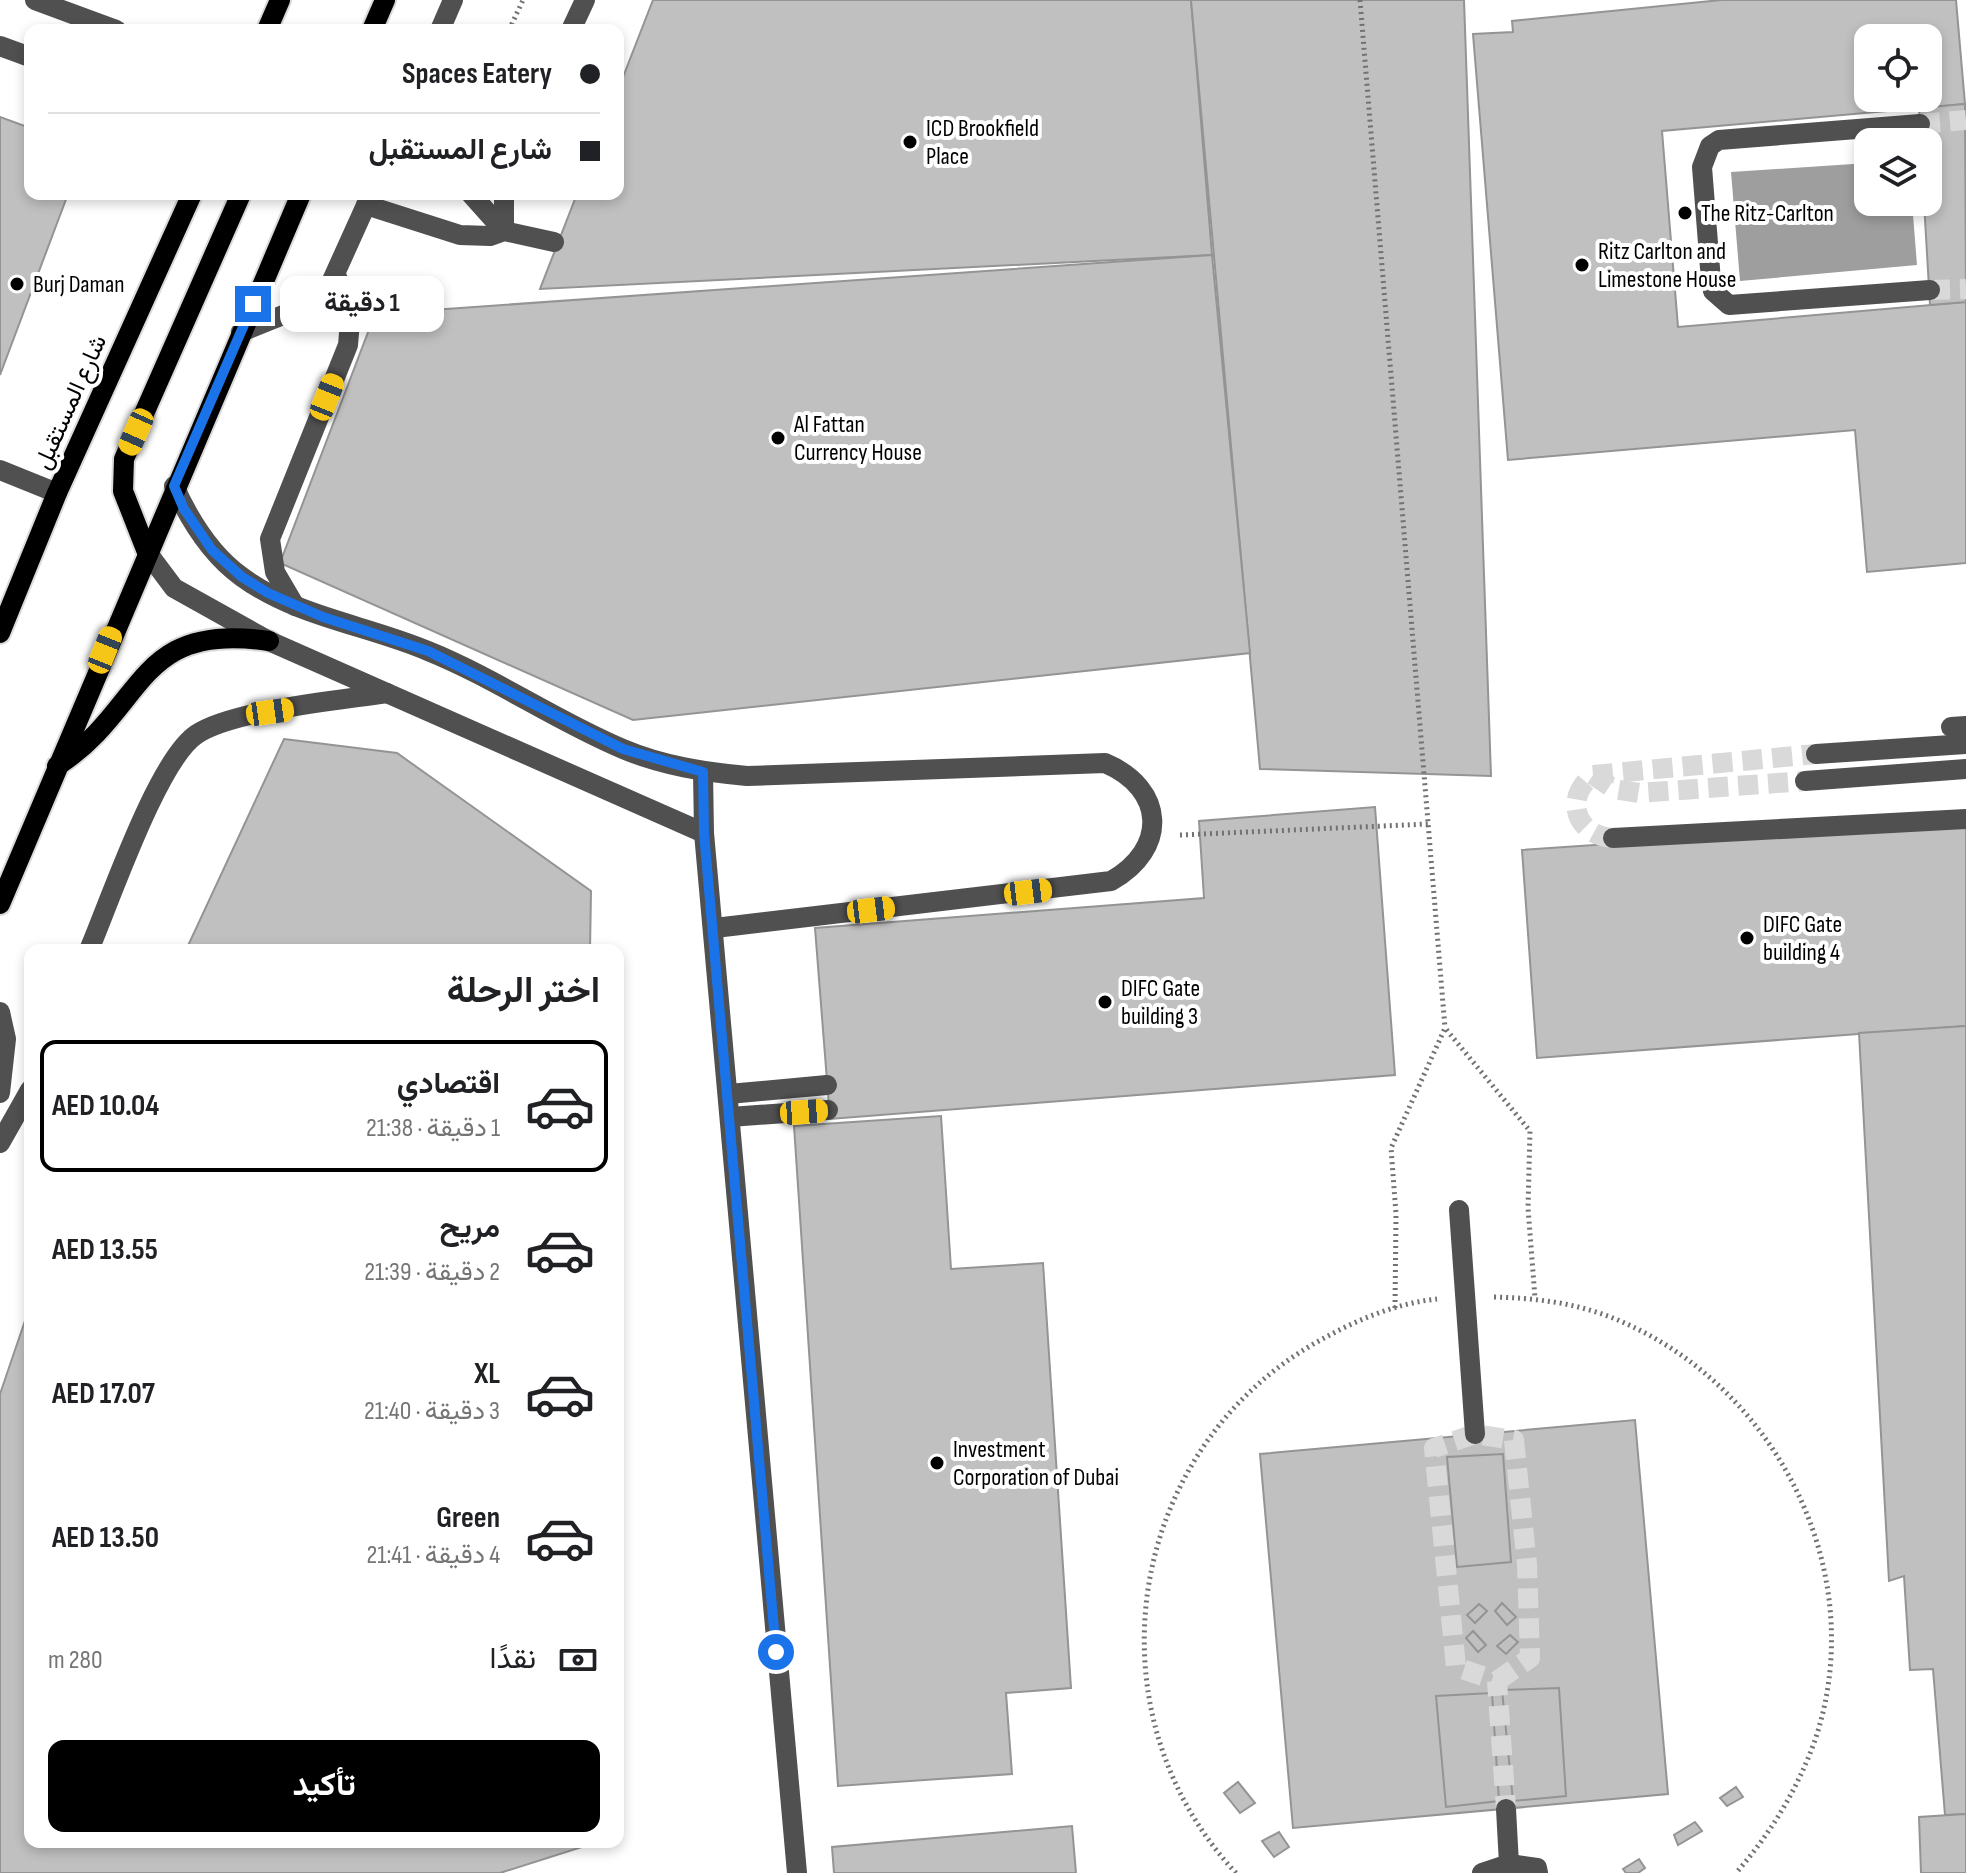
<!DOCTYPE html>
<html lang="ar">
<meta charset="utf-8">
<style>
:root{--surface:#fff;--page:#f6f6f6;--text:#202124;--muted:#757577;--line:#e0e0e0;--accent:#000}
body{margin:0;font-family:"Sofia Sans Condensed",Vazirmatn,sans-serif;background:var(--page);color:var(--text);direction:rtl;height:100vh;display:flex;flex-direction:column;font-size:30px;white-space:nowrap}
*{box-sizing:border-box;margin:0}
p{font-size:26px;color:var(--muted)}
.icon{flex:none;width:44px;height:44px;fill:none;stroke:currentColor;stroke-width:2;stroke-linecap:round;stroke-linejoin:round}
.map{position:relative;flex:1;overflow:hidden;direction:ltr}
.drawer{position:absolute;left:24px;top:944px;width:600px;height:904px;display:flex;flex-direction:column;background:var(--surface);border-radius:16px;box-shadow:0 4px 12px #0003;direction:rtl}
.drawer>*{flex:none}
.hud{position:absolute;left:24px;top:24px;width:600px;height:176px;border-radius:16px;box-shadow:0 4px 12px #0003;direction:rtl;display:grid;align-content:center;height:176px;padding:0 24px;background:var(--surface)}
.buttons{position:absolute;left:1854px;top:24px;display:grid;gap:16px}
.buttons a{display:grid;place-items:center;width:88px;height:88px;border-radius:16px;background:var(--surface);box-shadow:0 4px 12px #0003;font-size:40px}
.end{position:absolute;width:36px;height:36px;margin:-18px;border:10px solid #1a73e8;background:#fff;box-shadow:0 0 0 4px #fff}
.from{border-radius:50%}
.bubble{position:absolute;height:56px;border-radius:16px;background:var(--surface);box-shadow:0 4px 12px #0003;font-size:26px;font-weight:700;line-height:56px;text-align:center;direction:rtl}
.car{position:absolute;width:24px;height:48px;margin:-24px -12px;border-radius:10px;box-shadow:0 0 6px 2px #0007;background:linear-gradient(#f5c518 24%,#345 0 40%,#f5c518 0 76%,#345 0 86%,#f5c518 0)}
.hud b{display:flex;align-items:center;gap:28px;height:76px;font-size:30px}
.hud b+b{border-top:2px solid var(--line)}
.hud i{width:20px;height:20px;background:var(--text)}
ul{padding:0;list-style:none}
li{display:flex;align-items:center;gap:24px;height:132px;margin:0 16px 12px;padding:0 8px;border:4px solid transparent;border-radius:16px}
li div{flex:1}
li b{display:block;font-size:30px}
li em{font-style:normal;font-weight:700}
li.active{border-color:var(--accent)}
li>.icon{width:72px;height:72px;stroke-width:1.5}
h2{padding:0 24px;font-size:36px;line-height:96px}
.pay{display:flex;align-items:center;gap:20px;height:88px;padding:0 24px;font-size:30px}
.pay p{margin-inline-start:auto}
.cta{display:flex;gap:16px;margin-top:auto;padding:16px 24px}
.cta a{flex:1;height:92px;border-radius:16px;background:var(--accent);color:#fff;font-size:32px;font-weight:700;line-height:92px;text-align:center}
.map>svg:first-child{display:block}
</style>
<div class="map">
<svg width="1966" height="1873" viewBox="0 0 1966 1873">
<rect width="100%" height="100%" fill="#fff"/>
<path fill="#9e9e9e" d="M1868 163V202H1912L1917 265 1740 281 1731 172Z"/>
<g fill="#c0c0c0" stroke="#949494" stroke-width="2" fill-rule="evenodd">
<path d="M653 0H1191L1212 255 540 289 577 194H618V90Z"/>
<path d="M1191 0H1464L1491 776 1260 769Z"/>
<path d="M1721 0H1956L1965 104 1662 131 1678 327 1966 302V563L1867 572 1855 430 1508 460 1473 34 1513 32 1512 21ZM1868 38H1928V98H1868Z"/>
<path d="M1965 104 1966 302 1930 305 1924 202H1928V142H1921L1919 108Z"/>
<path d="M0 117 30 128V194H68L0 375Z"/>
<path d="M1212 255 1250 653 633 720 280 563 375 314Z"/>
<path d="M284 739 397 753 591 891 590 950H186Z"/>
<path d="M1375 807 1395 1075 830 1119 815 928 1204 898 1199 821Z"/>
<path d="M1966 820V1026L1537 1058 1522 850Z"/>
<path d="M1966 1026V1814L1945 1815 1933 1669 1910 1670 1904 1576 1889 1581 1859 1033Z"/>
<path d="M941 1116 951 1269 1043 1263 1071 1688 1006 1693 1012 1774 838 1786 794 1126Z"/>
<path d="M30 1306V1842H585V1846L500 1873H0V1394Z"/>
<path d="M1635 1420 1668 1794 1293 1828 1260 1454Z"/>
<path d="M1503 1454 1511 1562 1457 1567 1447 1457Z"/>
<path d="M1502 1603 1516 1617 1507 1625 1495 1611Z"/>
<path d="M1479 1604 1487 1611 1475 1623 1467 1615Z"/>
<path d="M1473 1631 1486 1645 1478 1652 1466 1638Z"/>
<path d="M1510 1635 1518 1642 1506 1654 1497 1646Z"/>
<path d="M1559 1688 1566 1796 1513 1801 1502 1690Z"/>
<path d="M1492 1693 1499 1801 1446 1807 1436 1696Z"/>
<path d="M1238 1782 1255 1803 1240 1813 1224 1793Z"/>
<path d="M1736 1787 1743 1797 1727 1806 1720 1798Z"/>
<path d="M1966 1814V1873H1921L1919 1817Z"/>
<path d="M1695 1822 1702 1831 1678 1845 1674 1835Z"/>
<path d="M1072 1826 1076 1873H834L832 1847Z"/>
<path d="M1279 1832 1289 1847 1274 1857 1262 1841Z"/>
<path d="M1639 1859 1645 1868 1638 1873H1626L1623 1869Z"/>
</g>
<g fill="none" stroke-linecap="round" stroke-linejoin="round">
<g stroke="#d9d9d9" stroke-width="20" stroke-dasharray="20 10" stroke-linecap="butt">
<path d="M1920 124 1966 120"/>
<path d="M1930 290 1966 289"/>
<path d="M1593 775 1614 789 1639 793 1805 781"/>
<path d="M1613 838C1576 836 1563 798 1593 775L1816 754"/>
<path d="M1497 1681 1530 1658 1527 1564 1514 1440 1475 1434 1434 1448 1456 1667 1497 1681 1506 1809"/>
</g>
<g stroke="#dbdbdb" stroke-width="24">
<g id="major">
<path d="M267 30 280 0"/>
<path d="M372 30 385 0"/>
<path d="M147 552 123 491 124 459 241 194"/>
<path d="M0 633 57 493 192 194"/>
<path d="M57 766C147 708 134 621 269 641"/>
<path d="M0 904 301 194"/>
</g>
</g>
<g stroke="#727272" stroke-width="5" stroke-dasharray="2 4" stroke-linecap="butt">
<path d="M1360 0 1445 1028"/>
<path d="M509 30 523 0"/>
<path d="M1180 835 1428 824"/>
<path d="M1494 1297C1536 1298 1575 1303 1613 1318 1777 1384 1873 1574 1814 1743 1796 1792 1770 1834 1736 1873"/>
<path d="M1395 1308 1396 1214 1391 1148 1445 1028 1530 1131 1528 1208 1535 1298"/>
<path d="M1236 1873C1082 1708 1128 1440 1328 1336 1361 1318 1399 1303 1437 1299"/>
</g>
<g stroke="#505050" stroke-width="20">
<path d="M35 0 116 30"/>
<path d="M440 30 453 0"/>
<path d="M571 30 585 0"/>
<path d="M0 46 30 57"/>
<path d="M1920 124 1719 140 1710 146 1702 167 1711 281 1713 291 1729 305 1930 290"/>
<path d="M471 194 504 231"/>
<path d="M504 194V231"/>
<path d="M366 205 460 235 490 236 504 231 554 242"/>
<path d="M241 332 308 305 329 287 371 194"/>
<path d="M0 470 57 493"/>
<path d="M174 486C190 521 211 555 242 577 297 617 367 625 428 651 495 678 556 721 623 749 663 766 705 772 747 776L1105 763C1166 789 1168 849 1111 881L715 928"/>
<path d="M147 552 174 588 269 641 704 833"/>
<path d="M295 606 275 572 270 539 348 345 351 309 336 275"/>
<path d="M1951 727 1966 726"/>
<path d="M1816 754 1966 744"/>
<path d="M703 772 704 833 797 1873"/>
<path d="M1805 781 1966 769"/>
<path d="M1613 838 1966 819"/>
<path d="M89 950C110 901 158 759 197 734 233 710 342 700 387 693"/>
<path d="M0 1012 6 1039 0 1093"/>
<path d="M729 1094 827 1085"/>
<path d="M730 1117 828 1110"/>
<path d="M0 1143 30 1090"/>
<path d="M1459 1210 1475 1434"/>
<path d="M1506 1809 1509 1864"/>
<path d="M1482 1873 1509 1864 1537 1868 1538 1873"/>
</g>
<use href="#major" stroke="#000" stroke-width="20"/>
</g>
<g fill="none" stroke-linecap="round" stroke-linejoin="round">
<path stroke="#1a73e8" stroke-width="10" d="M253 304 174 486 184 509 212 550 242 577 268 593 323 617 428 651 623 749 703 772 704 833 776 1652"/>
</g>
<g fill="#000" stroke="#fff" stroke-width="3">
<circle cx="910" cy="142" r="8"/>
<circle cx="1685" cy="213" r="8"/>
<circle cx="1582" cy="265" r="8"/>
<circle cx="17" cy="284" r="8"/>
<circle cx="778" cy="438" r="8"/>
<circle cx="1747" cy="938" r="8"/>
<circle cx="1105" cy="1002" r="8"/>
<circle cx="937" cy="1463" r="8"/>
</g>
<g text-anchor="middle" stroke-width="8" stroke-linejoin="round" paint-order="stroke">
<g font-size="24" fill="#000" stroke="#fff" text-anchor="start">
<text x="926" y="136">ICD Brookfield<tspan x="926" dy="28">Place</tspan></text>
<text x="1701" y="221">The Ritz-Carlton</text>
<text x="1598" y="259">Ritz Carlton and<tspan x="1598" dy="28">Limestone House</tspan></text>
<text x="33" y="292">Burj Daman</text>
<text x="794" y="432">Al Fattan<tspan x="794" dy="28">Currency House</tspan></text>
<text x="1763" y="932">DIFC Gate<tspan x="1763" dy="28">building 4</tspan></text>
<text x="1121" y="996">DIFC Gate<tspan x="1121" dy="28">building 3</tspan></text>
<text x="953" y="1457">Investment<tspan x="953" dy="28">Corporation of Dubai</tspan></text>
</g>
<g font-size="24" fill="#000" stroke="#fff">
<text transform="translate(70 402) rotate(-66)" y="8">شارع المستقبل</text>
</g>
</g>
</svg>
<div class="buttons">
<a><svg class="icon" aria-label="locate" viewBox="0 0 24 24"><circle cx="12" cy="12" r="6"/><path d="M12 2v4M12 18v4M2 12h4M18 12h4"/></svg></a>
<a><svg class="icon" aria-label="layers" viewBox="0 0 24 24"><path d="M12 4l9 5-9 5-9-5zM3 14l9 5 9-5"/></svg></a>
</div>
<i class="end from" style="left:776px;top:1652px"></i>
<i class="end" style="left:253px;top:304px"></i>
<div class="bubble" style="left:280px;top:276px;width:164px">1 دقيقة</div>
<i class="car" style="left:327px;top:397px;rotate:22deg"></i>
<i class="car" style="left:136px;top:432px;rotate:204deg"></i>
<i class="car" style="left:105px;top:650px;rotate:22deg"></i>
<i class="car" style="left:270px;top:712px;rotate:82deg"></i>
<i class="car" style="left:1028px;top:892px;rotate:83deg"></i>
<i class="car" style="left:871px;top:910px;rotate:83deg"></i>
<i class="car" style="left:804px;top:1112px;rotate:86deg"></i>
<div class="hud">
<b><i class="from"></i>Spaces Eatery</b>
<b><i></i>شارع المستقبل</b>
</div>
<section class="drawer">
<h2>اختر الرحلة</h2>
<ul>
<li class="active"><svg class="icon" aria-label="car" viewBox="0 0 24 24"><path d="M5 17H2v-5l4-1 3-4h7l3 4 3 1v5h-3M9 17h6M6 11h13"/><circle cx="7" cy="17" r="2"/><circle cx="17" cy="17" r="2"/></svg><div><b>اقتصادي</b><p>1 دقيقة · 21:38</p></div><em>AED 10.04</em></li>
<li><svg class="icon" aria-label="car" viewBox="0 0 24 24"><path d="M5 17H2v-5l4-1 3-4h7l3 4 3 1v5h-3M9 17h6M6 11h13"/><circle cx="7" cy="17" r="2"/><circle cx="17" cy="17" r="2"/></svg><div><b>مريح</b><p>2 دقيقة · 21:39</p></div><em>AED 13.55</em></li>
<li><svg class="icon" aria-label="car" viewBox="0 0 24 24"><path d="M5 17H2v-5l4-1 3-4h7l3 4 3 1v5h-3M9 17h6M6 11h13"/><circle cx="7" cy="17" r="2"/><circle cx="17" cy="17" r="2"/></svg><div><b>XL</b><p>3 دقيقة · 21:40</p></div><em>AED 17.07</em></li>
<li><svg class="icon" aria-label="car" viewBox="0 0 24 24"><path d="M5 17H2v-5l4-1 3-4h7l3 4 3 1v5h-3M9 17h6M6 11h13"/><circle cx="7" cy="17" r="2"/><circle cx="17" cy="17" r="2"/></svg><div><b>Green</b><p>4 دقيقة · 21:41</p></div><em>AED 13.50</em></li>
</ul>
<div class="pay"><svg class="icon" aria-label="cash" viewBox="0 0 24 24"><path d="M3 7h18v10H3z"/><circle cx="12" cy="12" r="2"/></svg>نقدًا<p>280 m</p></div>
<div class="cta"><a>تأكيد</a></div>
</section>
</div>
